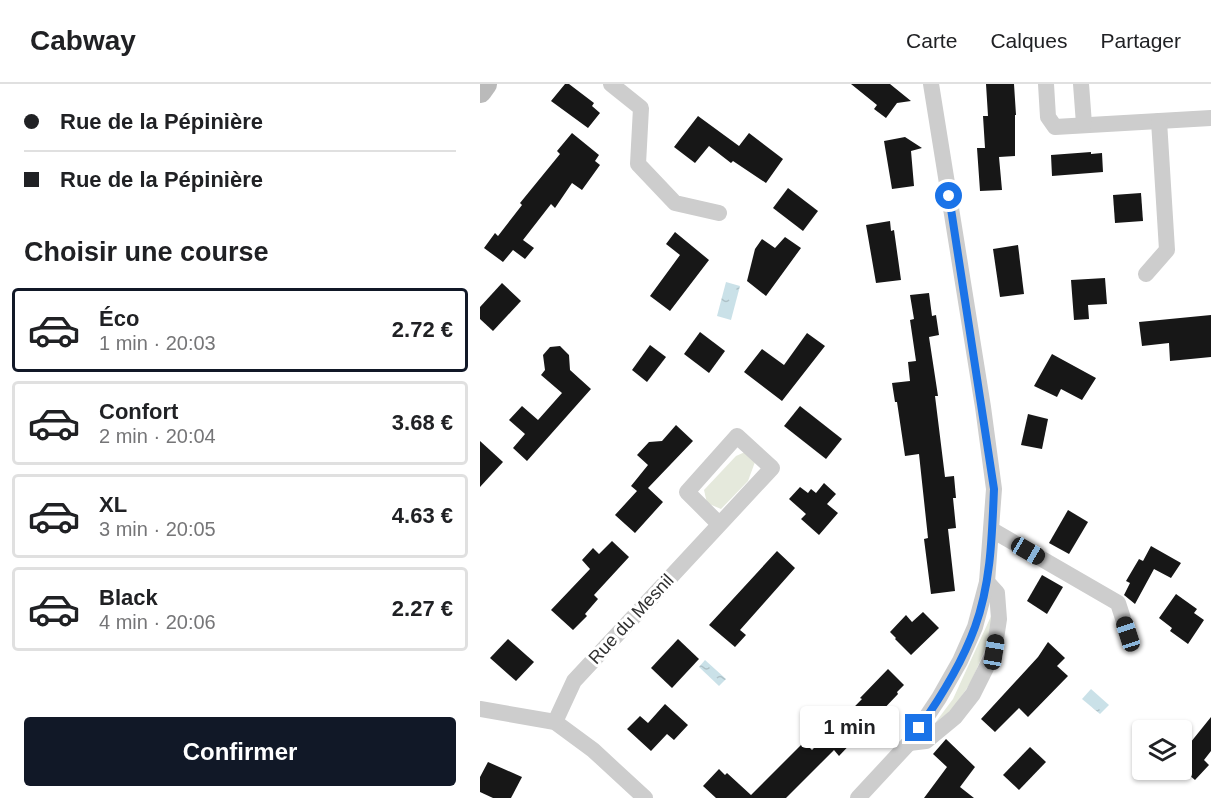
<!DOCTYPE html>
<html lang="fr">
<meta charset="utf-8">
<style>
:root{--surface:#fff;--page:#f2f2f2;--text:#202124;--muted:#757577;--line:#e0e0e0;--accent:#111827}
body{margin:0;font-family:Arial,sans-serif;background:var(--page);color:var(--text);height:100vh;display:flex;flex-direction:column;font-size:22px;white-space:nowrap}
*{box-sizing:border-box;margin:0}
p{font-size:20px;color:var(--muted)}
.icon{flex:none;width:33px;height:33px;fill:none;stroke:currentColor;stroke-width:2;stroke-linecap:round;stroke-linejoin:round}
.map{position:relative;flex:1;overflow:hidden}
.details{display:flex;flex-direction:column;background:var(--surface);width:480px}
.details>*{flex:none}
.top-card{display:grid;align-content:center;height:132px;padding:0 24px;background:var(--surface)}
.tools{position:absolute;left:652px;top:636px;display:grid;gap:12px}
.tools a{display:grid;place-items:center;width:60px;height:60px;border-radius:6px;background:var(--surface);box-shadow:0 2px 4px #0004;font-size:30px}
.end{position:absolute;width:27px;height:27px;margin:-14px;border:8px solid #1a73e8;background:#fff;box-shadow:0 0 0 3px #fff}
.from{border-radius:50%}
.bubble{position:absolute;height:42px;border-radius:6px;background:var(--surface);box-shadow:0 2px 4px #0004;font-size:20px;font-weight:600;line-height:42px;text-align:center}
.car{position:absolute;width:18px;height:36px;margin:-18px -9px;border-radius:8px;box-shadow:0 0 4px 2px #0007;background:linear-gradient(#222 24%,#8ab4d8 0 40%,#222 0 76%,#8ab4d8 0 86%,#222 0)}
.top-card b{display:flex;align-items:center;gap:21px;height:57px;font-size:22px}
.top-card b+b{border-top:2px solid var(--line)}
.top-card i{width:15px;height:15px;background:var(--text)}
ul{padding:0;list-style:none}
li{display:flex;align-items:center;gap:18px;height:84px;margin:0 12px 9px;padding:0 12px;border:3px solid var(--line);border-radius:6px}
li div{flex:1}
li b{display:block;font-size:22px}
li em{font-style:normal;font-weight:600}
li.active{border-color:var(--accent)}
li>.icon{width:54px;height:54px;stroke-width:1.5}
h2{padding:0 24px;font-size:27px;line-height:72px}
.button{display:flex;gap:12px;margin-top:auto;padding:12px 24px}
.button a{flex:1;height:69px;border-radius:6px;background:var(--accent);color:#fff;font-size:24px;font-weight:600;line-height:69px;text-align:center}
header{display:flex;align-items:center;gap:36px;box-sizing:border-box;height:84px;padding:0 30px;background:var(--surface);border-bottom:2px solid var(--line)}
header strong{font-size:28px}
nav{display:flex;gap:33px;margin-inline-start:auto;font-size:21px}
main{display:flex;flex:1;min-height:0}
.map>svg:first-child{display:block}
</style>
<header>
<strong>Cabway</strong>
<nav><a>Carte</a><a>Calques</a><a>Partager</a></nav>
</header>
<main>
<section class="details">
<div class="top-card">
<b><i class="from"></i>Rue de la Pépinière</b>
<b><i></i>Rue de la Pépinière</b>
</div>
<h2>Choisir une course</h2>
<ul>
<li class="active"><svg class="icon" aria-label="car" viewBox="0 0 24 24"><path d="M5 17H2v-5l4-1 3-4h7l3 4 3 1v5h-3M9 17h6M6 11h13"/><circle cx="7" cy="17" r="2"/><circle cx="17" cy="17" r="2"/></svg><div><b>Éco</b><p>1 min · 20:03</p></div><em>2.72 €</em></li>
<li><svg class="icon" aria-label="car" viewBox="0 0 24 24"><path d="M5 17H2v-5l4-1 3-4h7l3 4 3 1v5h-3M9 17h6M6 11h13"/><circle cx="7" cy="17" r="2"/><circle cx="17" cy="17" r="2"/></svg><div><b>Confort</b><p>2 min · 20:04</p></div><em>3.68 €</em></li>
<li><svg class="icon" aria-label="car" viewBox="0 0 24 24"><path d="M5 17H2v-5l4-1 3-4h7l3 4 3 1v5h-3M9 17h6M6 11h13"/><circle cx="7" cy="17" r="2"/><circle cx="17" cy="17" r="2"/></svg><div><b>XL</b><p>3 min · 20:05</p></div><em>4.63 €</em></li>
<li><svg class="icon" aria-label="car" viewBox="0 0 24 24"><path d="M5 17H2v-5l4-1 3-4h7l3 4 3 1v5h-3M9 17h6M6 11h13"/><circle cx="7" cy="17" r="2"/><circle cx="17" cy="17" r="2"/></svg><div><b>Black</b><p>4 min · 20:06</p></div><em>2.27 €</em></li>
</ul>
<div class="button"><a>Confirmer</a></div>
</section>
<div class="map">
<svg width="731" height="714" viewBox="0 0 731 714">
<defs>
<pattern id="water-ripples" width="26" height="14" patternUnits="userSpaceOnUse" patternTransform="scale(1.5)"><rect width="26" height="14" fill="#cae1e8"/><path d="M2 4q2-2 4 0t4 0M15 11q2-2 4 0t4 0" fill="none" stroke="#aec1c7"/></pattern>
</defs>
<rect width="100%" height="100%" fill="#fff"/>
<g fill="#e5e9dc">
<path d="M265 368 275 378 268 397 241 425 227 419 224 406 256 372Z"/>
<path d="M512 530 510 554 491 598 473 625 455 639 473 615Z"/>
</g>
<g fill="url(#water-ripples)">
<path d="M246 198 260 202 251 236 237 232Z"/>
<path d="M225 576 246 595 239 602 219 583Z"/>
<path d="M611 605 629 621 620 630 602 615Z"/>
</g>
<g fill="#171717">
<path d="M85 0H89L114 19 112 22 120 29 108 44 71 17Z"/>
<path d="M371 0H410L431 17 417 19 406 34 394 25 397 21Z"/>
<path d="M506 0H534L536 31H535V72L519 73 522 106 500 107 497 64H505L503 32H508Z"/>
<path d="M218 32 259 62 269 49 303 75 286 99 253 77 251 79 229 62 215 79 194 63Z"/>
<path d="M92 49 119 71 115 77 120 81 102 106 92 99 75 124 71 120 43 156 54 164 45 175 33 166 23 178 4 164 15 149 18 152 42 121 40 119 80 70 77 67Z"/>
<path d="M425 53 442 64 431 67 434 102 412 105 404 57Z"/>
<path d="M611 68V70L622 69 623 88 572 92 571 71Z"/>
<path d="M308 104 338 127 323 147 293 124Z"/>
<path d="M661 109 663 137 635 139 633 111Z"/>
<path d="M410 137 411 147 414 146 421 196 396 199 386 141Z"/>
<path d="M195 148 229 176 190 227 170 212 200 171 186 160Z"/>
<path d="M305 153 321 164 286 212 267 197 275 165 282 155 295 164Z"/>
<path d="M538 161 544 210 520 213 513 165Z"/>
<path d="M625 194 627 220 608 221 609 235 594 236 591 196Z"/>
<path d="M22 199 41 217 13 247 0 235V223Z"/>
<path d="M449 209 452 232 456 231 459 251 449 253 458 312H455L465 393 474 392 476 414H473L476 444 468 445 475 507 451 510 444 455 448 454 439 370 425 372 417 318H415L412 299 430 297 428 278 436 277 430 236 434 235 430 211Z"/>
<path d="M731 231V273L690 277 689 259 662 262 659 238Z"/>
<path d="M220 248 245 267 229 289 204 270Z"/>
<path d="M327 249 345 262 302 317 264 288 282 265 304 281Z"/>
<path d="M170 261 186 273 167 298 152 286Z"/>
<path d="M80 262 89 271 90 286 111 305 47 377 33 364 45 350 29 336 42 322 58 336 82 309 61 291 65 286 63 271 70 263Z"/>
<path d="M572 270 616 294 602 316 581 305 577 313 554 302Z"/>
<path d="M320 322 362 355 346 375 304 342Z"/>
<path d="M548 330 568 335 562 365 541 361Z"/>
<path d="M196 341 213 357 168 404 183 418 155 449 135 431 157 407 151 402 168 381 157 371 169 358 182 357Z"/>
<path d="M0 357 23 378 0 403Z"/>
<path d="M344 399 356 410 347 420 358 429 339 451 321 435 326 430 309 415 320 403 328 409 331 405 336 409Z"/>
<path d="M588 426 608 438 589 470 569 459Z"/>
<path d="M132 457 149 473 114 511 118 515 105 530 107 532 93 546 71 526 110 485 102 476 113 464 119 470Z"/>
<path d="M671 462 701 479 691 494 674 485 655 520 644 511 650 499 646 497 659 475 663 477Z"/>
<path d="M297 467 315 484 260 546 266 551 255 563 229 541Z"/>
<path d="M562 491 583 503 567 530 547 517Z"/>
<path d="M696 510 717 525 714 529 724 536 708 560 690 547 692 544 679 534Z"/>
<path d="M443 528 459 544 431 571 415 555 416 554 410 548 426 531 432 538Z"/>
<path d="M28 555 54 578 36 597 10 574Z"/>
<path d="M198 555 219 575 192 604 171 584Z"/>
<path d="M568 558 585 574 577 582 588 592 548 633 539 624 515 648 501 635 558 573Z"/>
<path d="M408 585 424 601 417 608 418 610 359 672 354 666 306 714H236L223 702 239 685 245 691 247 689 271 711 324 658 332 666 382 615 380 614Z"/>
<path d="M185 620 208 641 194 656 187 650 171 667 147 645 160 632 168 639Z"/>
<path d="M731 633V667L724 676 729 681 715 696 702 685V669Z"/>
<path d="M466 655 495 683 480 703 494 714H444L467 683 453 670Z"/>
<path d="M550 663 566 678 539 706 523 691Z"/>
<path d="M8 678 42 693 31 714H13L0 708V693Z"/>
</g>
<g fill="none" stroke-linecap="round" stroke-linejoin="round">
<g stroke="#cdcdcd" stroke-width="16">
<path d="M131 0 161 24 158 80 195 119 239 129"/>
<path d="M566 0 568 33 575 43 731 34"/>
<path d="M601 0 604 40"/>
<path d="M666 190 687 166 679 37"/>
<path d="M512 446 638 519 648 550"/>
<path d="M0 625 75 638 113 666 165 714"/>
<path d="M75 638 94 597 292 384 257 352 207 408 239 440"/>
<path d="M429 659 446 657 475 633 493 610 514 568 519 535 517 509 507 498"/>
<path d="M378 714 429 659 459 614 480 577 495 543 507 498 514 405 503 323 451 0"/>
</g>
<path stroke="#bababa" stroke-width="24" d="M0 7 5 0"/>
</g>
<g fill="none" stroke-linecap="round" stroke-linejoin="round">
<path stroke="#1a73e8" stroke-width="8" d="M439 644C461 613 482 579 495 543 511 499 512 451 514 405L469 112"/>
</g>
<g text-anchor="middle" stroke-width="6" stroke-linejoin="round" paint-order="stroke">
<g font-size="18" fill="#303030" stroke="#fff">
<text transform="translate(151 535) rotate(-47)" y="6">Rue du Mesnil</text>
</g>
</g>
</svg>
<div class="tools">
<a><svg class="icon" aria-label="layers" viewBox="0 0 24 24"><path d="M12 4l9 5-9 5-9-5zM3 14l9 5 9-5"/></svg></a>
</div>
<i class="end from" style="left:469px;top:112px"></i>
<i class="end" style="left:439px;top:644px"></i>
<div class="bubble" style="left:320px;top:622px;width:99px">1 min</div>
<i class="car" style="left:548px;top:467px;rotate:120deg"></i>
<i class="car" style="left:648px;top:550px;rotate:342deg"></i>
<i class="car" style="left:514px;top:568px;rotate:9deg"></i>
</div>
</main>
